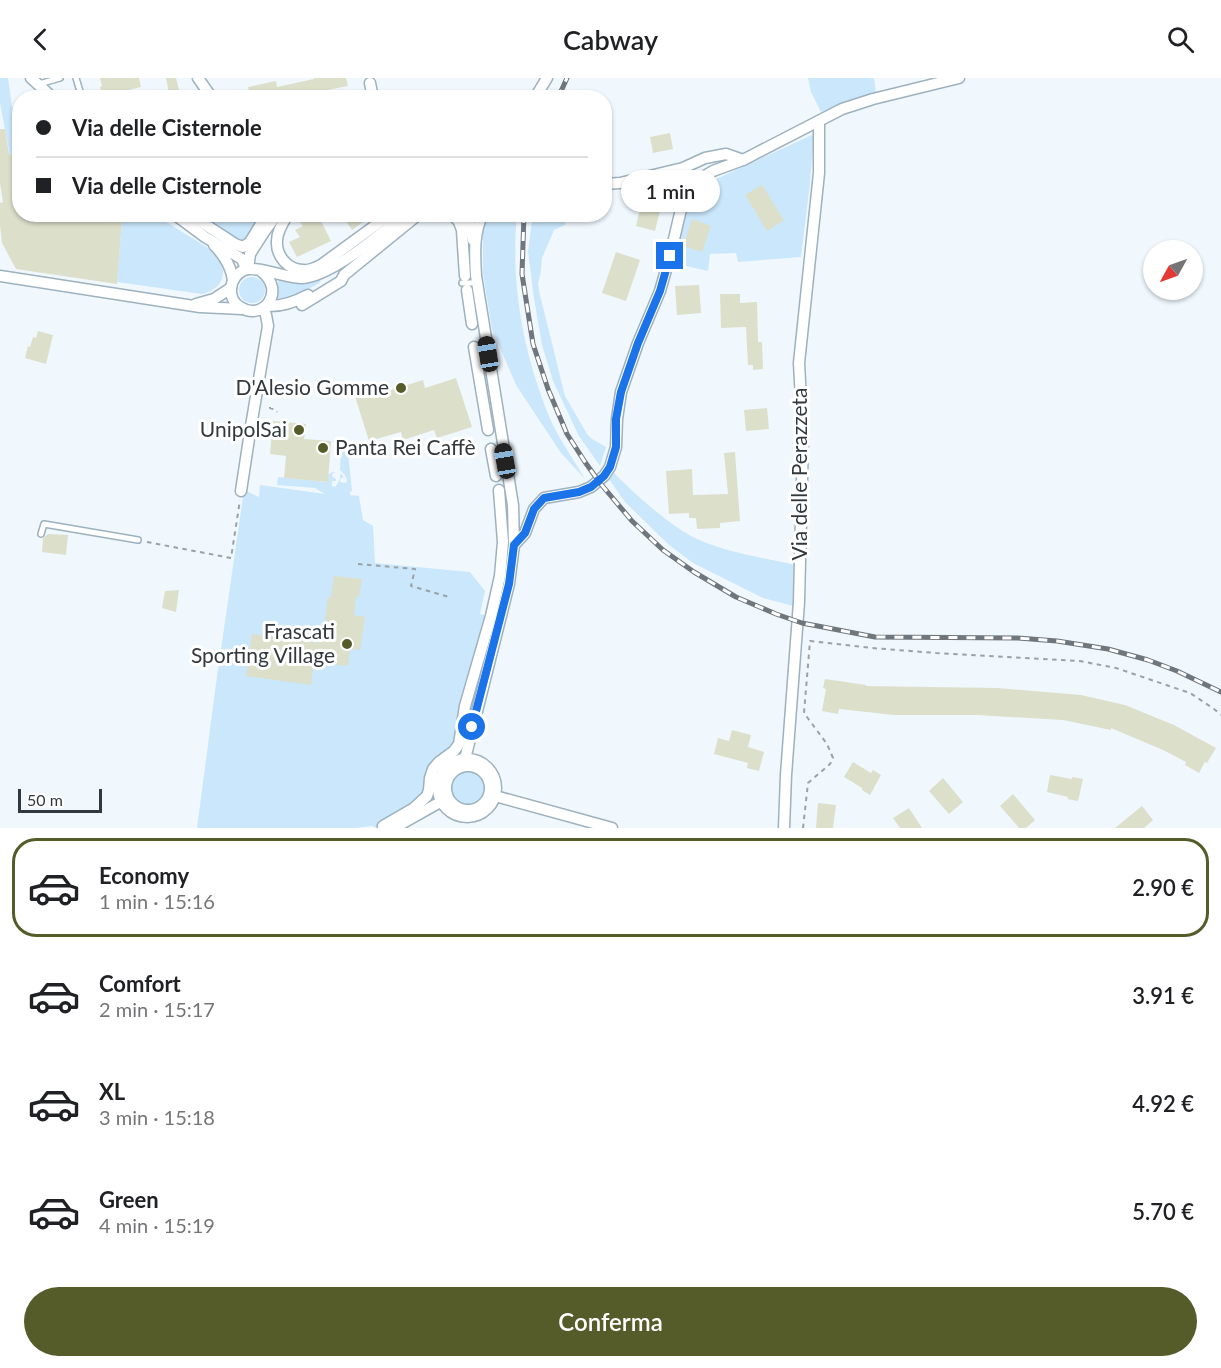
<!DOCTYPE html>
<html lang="it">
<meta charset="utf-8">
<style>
:root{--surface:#fff;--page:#f6f6f6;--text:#202124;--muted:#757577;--line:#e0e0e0;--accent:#555b29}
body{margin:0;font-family:Lato,sans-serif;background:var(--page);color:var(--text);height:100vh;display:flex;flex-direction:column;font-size:22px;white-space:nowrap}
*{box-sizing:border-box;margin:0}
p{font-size:20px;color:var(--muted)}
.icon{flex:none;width:33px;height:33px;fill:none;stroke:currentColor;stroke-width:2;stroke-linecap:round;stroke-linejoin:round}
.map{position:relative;height:750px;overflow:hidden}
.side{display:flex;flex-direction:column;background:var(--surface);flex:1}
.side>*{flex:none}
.hud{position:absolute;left:12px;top:12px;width:600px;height:132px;border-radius:24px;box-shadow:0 2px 4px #0004;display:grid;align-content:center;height:132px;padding:0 24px;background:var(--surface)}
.needle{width:39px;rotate:230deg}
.fabs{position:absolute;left:1143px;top:162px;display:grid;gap:12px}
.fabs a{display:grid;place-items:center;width:60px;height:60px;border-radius:50%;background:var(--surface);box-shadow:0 2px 4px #0004;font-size:30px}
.scale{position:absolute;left:18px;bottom:15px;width:84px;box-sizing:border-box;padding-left:6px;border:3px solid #31393e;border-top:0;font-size:16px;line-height:21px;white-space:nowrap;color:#31393e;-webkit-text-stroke:4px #fff;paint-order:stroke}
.end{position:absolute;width:27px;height:27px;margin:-14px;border:8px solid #1a73e8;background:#fff;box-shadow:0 0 0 3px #fff}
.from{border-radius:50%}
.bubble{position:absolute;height:42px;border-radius:21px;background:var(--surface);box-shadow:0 2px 4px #0004;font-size:20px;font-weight:600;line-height:42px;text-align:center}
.car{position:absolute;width:18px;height:36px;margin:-18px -9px;border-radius:8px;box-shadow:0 0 4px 2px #0007;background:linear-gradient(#222 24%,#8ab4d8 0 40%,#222 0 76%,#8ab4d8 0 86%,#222 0)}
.hud b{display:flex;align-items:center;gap:21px;height:57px;font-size:22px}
.hud b+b{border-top:2px solid var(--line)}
.hud i{width:15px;height:15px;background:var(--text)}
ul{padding:10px 0 0;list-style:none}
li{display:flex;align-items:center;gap:18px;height:99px;margin:0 12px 9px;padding:0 12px;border:3px solid transparent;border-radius:24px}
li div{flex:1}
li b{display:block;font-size:22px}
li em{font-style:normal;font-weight:600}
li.on{border-color:var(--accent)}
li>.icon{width:54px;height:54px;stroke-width:1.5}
.primary-button{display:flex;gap:12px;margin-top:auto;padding:12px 24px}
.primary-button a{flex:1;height:69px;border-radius:36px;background:var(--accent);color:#fff;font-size:24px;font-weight:600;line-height:69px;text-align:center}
header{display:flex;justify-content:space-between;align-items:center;height:78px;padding:0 24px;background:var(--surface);font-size:27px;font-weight:600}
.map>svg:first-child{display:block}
</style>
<header><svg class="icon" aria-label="back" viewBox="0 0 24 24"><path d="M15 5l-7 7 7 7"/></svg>Cabway<svg class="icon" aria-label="search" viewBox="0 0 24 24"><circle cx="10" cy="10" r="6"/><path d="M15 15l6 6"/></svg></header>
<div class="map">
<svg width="1221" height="750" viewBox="0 0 1221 750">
<rect width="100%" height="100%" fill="#f0f8fe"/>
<g fill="#cbe7fb">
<path d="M0 0H8L12 29 19 37V81L14 78H10L0 25Z"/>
<path d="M808 0H874L876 15 854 21 821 34 811 14Z"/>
<path d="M814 56 810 105 801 179 738 184 736 175 710 176 708 193 673 185 687 126 697 110Z"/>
<path d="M219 136 267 137 247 167 189 137Z"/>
<path d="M533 136 567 137 565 147 554 152 542 180 541 193 538 206 539 213 565 318 587 356 592 361 606 369 600 388 579 358 553 303 542 267 534 220 528 173Z"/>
<path d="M103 137H155L213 173C230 190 225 211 202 216L117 204 122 142Z"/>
<path d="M488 137H517C510 207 524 280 552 345 561 364 574 382 585 401L561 375 516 307 492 251 483 196V146Z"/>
<circle cx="252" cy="212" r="13"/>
<path d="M319 201 321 203 319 205 300 216 277 223 274 222 277 205 279 203 296 206Z"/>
<path d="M343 366 348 375 352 413 350 414V417L359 418 363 442 373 448 375 485 470 494 485 513 480 536 491 538 459 666 439 684 429 715 378 750 371 748 356 750H197L216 606 244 412 259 419 260 407 325 416 315 410 277 407 278 399 327 404 328 397 332 394H336L333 395 332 398 336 401V403H332V408L334 409C338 408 341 399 340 395L344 399 340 401V404L345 405 347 403 345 397 340 392 341 369Z"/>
<path d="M612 393C635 416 663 442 691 458 719 473 764 480 795 487L793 528 763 520 693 485 669 467 625 424 606 397Z"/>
<circle cx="468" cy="710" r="22"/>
</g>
<g fill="#dcdfca">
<path d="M100 0H139L141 9 103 18 100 9 102 8Z"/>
<path d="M166 0H176L181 20H170Z"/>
<path d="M314 0H346L348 8 317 14 318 20H251L248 9 276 3 277 9 314 1Z"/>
<path d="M0 51H5L9 76 20 81V136H103L122 142 117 206 16 191 2 165 0 147V125L3 124 0 105Z"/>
<path d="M670 55 673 71 653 75 650 59Z"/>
<path d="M762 107 784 142 767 153 745 117Z"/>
<path d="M641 127 660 133 655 153 636 148Z"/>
<path d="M308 136H331L321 143 331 163 297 179 289 164 300 159 295 152 303 148 299 143Z"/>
<path d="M341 136H374L352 152Z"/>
<path d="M692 141 711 148 702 174 683 168Z"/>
<path d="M616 174 640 182 626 223 602 215Z"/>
<path d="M699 207 701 235 677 237 675 208Z"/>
<path d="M720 216H740V225L757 224 758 264H762L763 291 753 292V287H748L746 249 721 250Z"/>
<path d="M38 253 53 257 46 286 25 280 28 268 30 269 33 259 36 260Z"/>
<path d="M456 300 472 349 437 360 434 352 403 362 401 354 369 363 354 315 389 304 391 312 423 302 425 310Z"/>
<path d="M767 330 769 351 746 353 744 332Z"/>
<path d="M273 343 306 346 304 361 331 363 328 404 284 400 286 378 270 376Z"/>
<path d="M735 374 740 443 720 445V450L697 451 696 440H689V435L669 436 666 393 692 391 693 417 728 416 724 375Z"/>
<path d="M48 456 68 457 66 477 42 474 43 460Z"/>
<path d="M334 498 362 501 359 519H356L354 537 365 539 360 572 350 571 348 588 314 584 311 607 246 598 252 556 319 565 321 549 324 550 328 519H331Z"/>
<path d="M179 512 176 534 162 530 165 513Z"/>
<path d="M825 601 866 607V608L997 610 1081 617 1125 627 1174 647 1216 670 1207 685 1205 684 1199 695 1185 687 1186 684 1163 672 1111 650V652L1063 642 977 637H894L839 631 838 636 822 633 826 611 823 610Z"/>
<path d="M732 652 751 657 748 669 764 674 759 693 747 690 748 685 714 676 718 660 729 663Z"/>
<path d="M853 684 871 695 873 692 881 697 870 717 862 712V710L844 699Z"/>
<path d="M1050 697 1072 701V699L1083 701 1078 723 1067 721 1068 719 1047 714Z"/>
<path d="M943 700 963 724 949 736 929 713Z"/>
<path d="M1013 716 1035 742 1026 750H1019L1000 728Z"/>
<path d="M818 725 836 727 833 750H816Z"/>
<path d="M1142 728 1153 742 1144 750H1115Z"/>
<path d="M909 730 922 750H900L893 740Z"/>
</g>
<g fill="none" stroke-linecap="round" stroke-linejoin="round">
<g stroke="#9db1be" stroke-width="8">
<g id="lane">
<path d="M76 0 82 20"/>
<path d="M39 6 60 0"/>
<path d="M462 205H477"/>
<path d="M41 456 44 446 138 462"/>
</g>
</g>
<g stroke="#9db1be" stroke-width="13">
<g id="street">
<path d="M31 0 53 20"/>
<path d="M198 0 212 20"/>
<path d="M370 5 373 20"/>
<path d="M535 20 547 0"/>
<path d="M604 106 620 105 683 90 705 80 726 76 743 82"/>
<path d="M174 136 205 159 242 181 246 191"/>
<path d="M189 136 235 166 243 169 250 164 267 136"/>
<path d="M197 136 210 138 219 136"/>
<path d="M288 136C283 145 277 153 277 163 276 178 288 192 303 192 310 193 315 190 321 187L391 136"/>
<path d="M452 136 459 144 462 152 465 198"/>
<path d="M465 136 469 145 473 162"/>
<path d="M214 167C224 177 231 188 233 202"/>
<path d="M248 191 250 176 264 154 277 136"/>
<path d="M261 193C287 213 263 244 240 229 226 220 229 199 244 192 254 187 287 200 302 200 331 199 383 154 406 136"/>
<path d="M0 198 200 229 242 231"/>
<path d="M467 212 472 246"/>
<path d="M196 226 214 221 231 210"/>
<path d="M302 227 341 203 344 197 419 136"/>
<path d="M266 228C281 229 295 224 308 217"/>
<path d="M474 269 488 352"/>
<path d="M491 371 496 398"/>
<path d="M241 413 250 354 268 248 266 237 263 230"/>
<path d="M514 467 525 455 534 431 544 420 579 414 591 409 604 398 610 389 616 369 617 341 621 314 638 265 660 213 670 178 682 127 696 103 713 93 743 82 842 31 873 21 959 0"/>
<path d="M465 681 509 506 514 467 513 427 476 198C475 178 473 155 483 136"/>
<circle cx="467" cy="710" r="29"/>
<circle cx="468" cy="710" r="22"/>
<path d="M495 718 612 750"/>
<path d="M383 748 414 730 427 718 429 712 430 700 433 691 439 684 454 673 459 666 465 628 491 538 500 498 503 464 499 412"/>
<path d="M394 750 442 723"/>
<path d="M784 750 786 697 799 524 803 359 799 285 819 95V43"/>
</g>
</g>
<g stroke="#9aa2a7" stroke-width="2" stroke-dasharray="4.5 4.5" stroke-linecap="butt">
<path d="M270 329V330L276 332 277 334"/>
<path d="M147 464 231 480 240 422"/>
<path d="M358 486 415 491 411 508 449 519"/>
<path d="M803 750 808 705 830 686 833 680 827 666 804 635 810 563 872 570 936 575 1080 583 1116 590 1190 615 1214 631 1221 637"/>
</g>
<use href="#lane" stroke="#fff" stroke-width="5"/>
<use href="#street" stroke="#fff" stroke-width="10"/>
<g stroke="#6f777d" stroke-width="5">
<g id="rail">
<path d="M558 20 567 0"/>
<path d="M524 136 522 196 533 266 548 311 567 356 585 384 600 405 632 443 663 472 694 494 736 519 776 536 802 545 875 559 1018 560 1057 563 1108 571 1148 582 1177 593 1221 614"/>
</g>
</g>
<use href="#rail" stroke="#fff" stroke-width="3" stroke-dasharray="9" stroke-linecap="butt"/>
</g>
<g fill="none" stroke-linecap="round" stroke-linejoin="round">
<path stroke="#1a73e8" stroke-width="8" d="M472 649 509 506 514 467 525 455 534 431 544 420 579 414 591 409 604 398 610 389 616 369V341L621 314 638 265 660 213 670 178"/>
</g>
<g fill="#555b29" stroke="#fff" stroke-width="2">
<circle cx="401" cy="310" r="6"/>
<circle cx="299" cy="352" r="6"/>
<circle cx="323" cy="370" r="6"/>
<circle cx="347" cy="566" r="6"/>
</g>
<g text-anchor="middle" stroke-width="6" stroke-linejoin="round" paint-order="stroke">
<g font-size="21" fill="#31393e" stroke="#fff" text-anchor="end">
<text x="389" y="317">D'Alesio Gomme</text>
<text x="287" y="359">UnipolSai</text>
<text x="335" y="377" text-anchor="start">Panta Rei Caffè</text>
<text x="335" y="561">Frascati<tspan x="335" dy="24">Sporting Village</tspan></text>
</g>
<g font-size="21" fill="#31393e" stroke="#fff">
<text transform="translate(800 396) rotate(-90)" y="7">Via delle Perazzeta</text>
</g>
</g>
</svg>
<div class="fabs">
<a><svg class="needle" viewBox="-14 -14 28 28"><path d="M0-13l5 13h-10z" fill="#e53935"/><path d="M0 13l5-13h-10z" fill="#757577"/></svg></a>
</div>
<div class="scale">50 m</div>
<i class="end from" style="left:472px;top:649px"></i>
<i class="end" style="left:670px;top:178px"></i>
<div class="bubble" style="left:621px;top:92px;width:99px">1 min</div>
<i class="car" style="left:488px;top:276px;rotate:351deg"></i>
<i class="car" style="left:505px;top:383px;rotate:350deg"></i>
<div class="hud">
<b><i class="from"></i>Via delle Cisternole</b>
<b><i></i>Via delle Cisternole</b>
</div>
</div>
<section class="side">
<ul>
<li class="on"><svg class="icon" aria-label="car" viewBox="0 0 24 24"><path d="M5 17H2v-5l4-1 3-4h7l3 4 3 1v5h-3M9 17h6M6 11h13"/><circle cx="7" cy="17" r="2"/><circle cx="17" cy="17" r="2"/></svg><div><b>Economy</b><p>1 min · 15:16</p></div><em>2.90 €</em></li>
<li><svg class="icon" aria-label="car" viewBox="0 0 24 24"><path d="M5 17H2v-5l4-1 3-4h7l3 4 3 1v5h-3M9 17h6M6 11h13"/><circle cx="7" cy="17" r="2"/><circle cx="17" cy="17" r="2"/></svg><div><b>Comfort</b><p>2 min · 15:17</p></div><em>3.91 €</em></li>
<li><svg class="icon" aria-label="car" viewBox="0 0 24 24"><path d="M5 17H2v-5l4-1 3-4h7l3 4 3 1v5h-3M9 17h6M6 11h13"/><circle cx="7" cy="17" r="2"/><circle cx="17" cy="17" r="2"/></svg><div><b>XL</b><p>3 min · 15:18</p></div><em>4.92 €</em></li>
<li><svg class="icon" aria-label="car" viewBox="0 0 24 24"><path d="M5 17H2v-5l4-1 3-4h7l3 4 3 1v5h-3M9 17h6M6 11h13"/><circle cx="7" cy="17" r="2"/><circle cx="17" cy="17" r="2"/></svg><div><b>Green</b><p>4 min · 15:19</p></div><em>5.70 €</em></li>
</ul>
<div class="primary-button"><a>Conferma</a></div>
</section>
